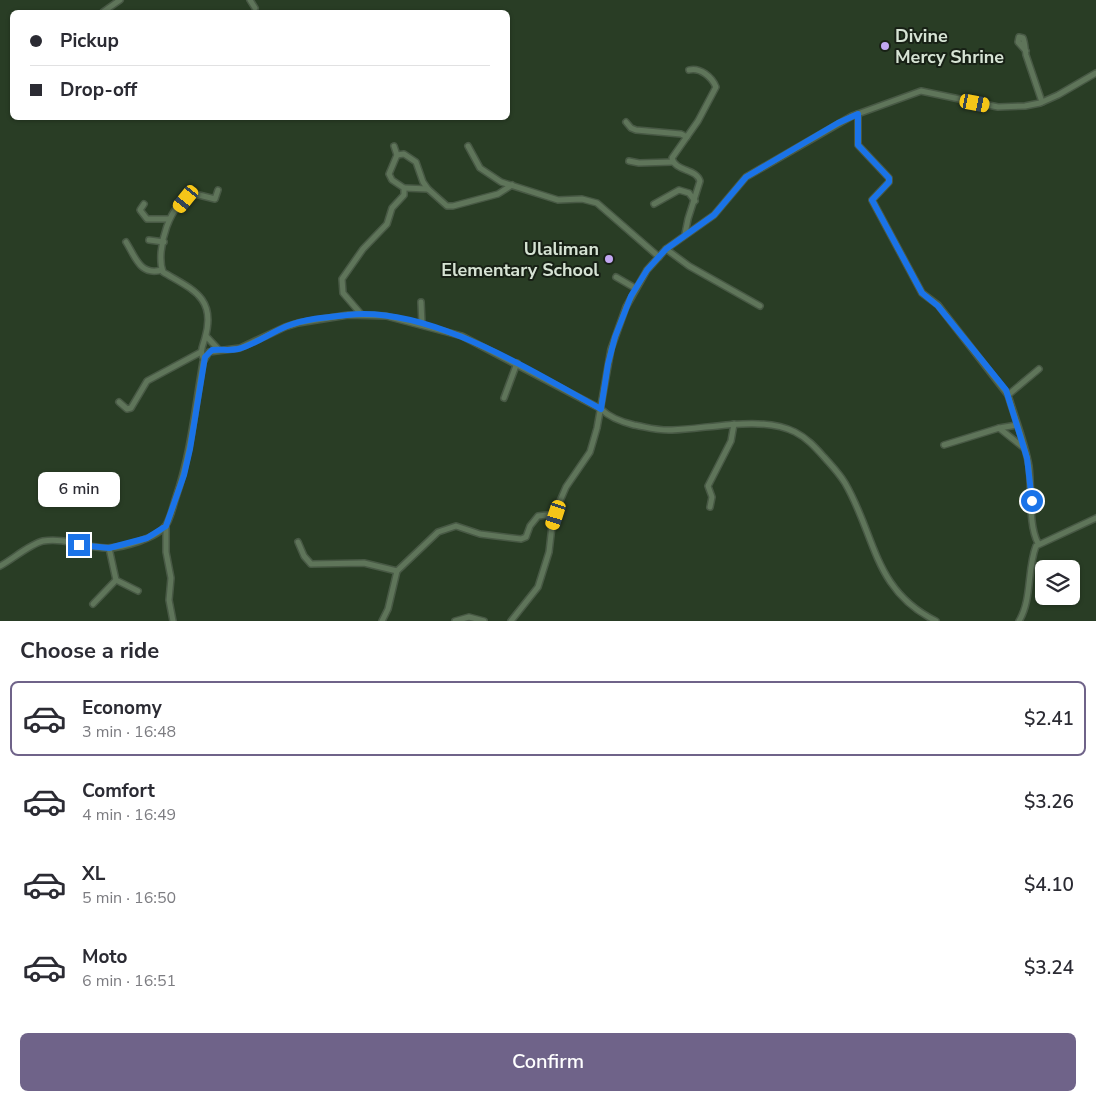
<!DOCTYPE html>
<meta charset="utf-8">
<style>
:root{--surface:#fff;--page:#f2f2f3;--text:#2b2b33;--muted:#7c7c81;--line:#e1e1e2;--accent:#6f6389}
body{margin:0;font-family:"Nunito Sans",sans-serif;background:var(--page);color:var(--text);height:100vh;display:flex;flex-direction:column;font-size:19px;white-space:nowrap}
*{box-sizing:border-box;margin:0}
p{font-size:16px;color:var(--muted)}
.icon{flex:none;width:28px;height:28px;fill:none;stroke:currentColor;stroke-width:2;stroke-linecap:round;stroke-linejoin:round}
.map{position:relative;height:621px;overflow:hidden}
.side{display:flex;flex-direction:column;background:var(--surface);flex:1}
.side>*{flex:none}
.hud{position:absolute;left:10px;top:10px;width:500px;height:110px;border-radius:8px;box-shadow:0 1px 4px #0004;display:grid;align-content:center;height:110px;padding:0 20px;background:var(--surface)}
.tools{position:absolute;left:1035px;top:560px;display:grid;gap:10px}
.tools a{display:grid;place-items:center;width:45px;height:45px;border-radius:8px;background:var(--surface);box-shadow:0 1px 4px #0004;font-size:25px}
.end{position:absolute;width:22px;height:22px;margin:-11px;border:6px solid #1a73e8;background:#fff;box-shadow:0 0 0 2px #fff}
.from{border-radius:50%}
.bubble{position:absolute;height:35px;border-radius:8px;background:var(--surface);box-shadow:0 1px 4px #0004;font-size:16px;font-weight:600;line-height:35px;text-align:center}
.car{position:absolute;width:15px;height:30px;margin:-15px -8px;border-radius:6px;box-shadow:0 0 4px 1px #0007;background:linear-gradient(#f5c518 24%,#345 0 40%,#f5c518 0 76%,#345 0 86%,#f5c518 0)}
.hud b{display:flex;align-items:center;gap:18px;height:48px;font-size:19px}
.hud b+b{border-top:1px solid var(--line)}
.hud i{width:12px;height:12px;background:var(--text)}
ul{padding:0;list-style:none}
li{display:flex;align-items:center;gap:15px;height:75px;margin:0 10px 8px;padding:0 10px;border:2px solid transparent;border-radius:8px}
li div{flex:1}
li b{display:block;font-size:19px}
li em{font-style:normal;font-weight:600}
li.current{border-color:var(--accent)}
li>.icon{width:45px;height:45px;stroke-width:1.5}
h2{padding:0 20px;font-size:22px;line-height:60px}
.button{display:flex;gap:10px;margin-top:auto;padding:10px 20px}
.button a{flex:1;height:58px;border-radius:8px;background:var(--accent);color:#fff;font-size:20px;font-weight:600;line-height:58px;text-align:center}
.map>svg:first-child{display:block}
</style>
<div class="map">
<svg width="1096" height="621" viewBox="0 0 1096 621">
<rect width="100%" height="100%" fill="#293d25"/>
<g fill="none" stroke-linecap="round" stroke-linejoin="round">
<g stroke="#485945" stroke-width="8">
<g id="minor">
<path d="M250 0 255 8"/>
<path d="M103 12 120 0"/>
<path d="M1026 51 1018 42 1019 37 1023 38C1025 43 1025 49 1026 55L1042 102"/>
<path d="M858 114V145L889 178V182L872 200 922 293 938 305 1008 395"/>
<path d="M626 122 631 128 636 130 681 134 687 137"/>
<path d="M468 146 480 168 501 182 558 200 582 199 597 203 659 257"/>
<path d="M397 155 404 154 416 162 423 182 428 189"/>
<path d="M629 161 639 163 673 162"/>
<path d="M404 188 428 189 447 206H453L498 194 512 185"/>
<path d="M144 204 140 210 147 219H169"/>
<path d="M654 204 679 190 689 193 695 201"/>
<path d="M685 234 688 219 700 181C696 168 675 172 672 158L698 121 716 87C712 77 700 67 689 70"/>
<path d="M149 240 164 242"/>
<path d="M126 242C136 258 140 276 162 270"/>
<path d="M666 249 689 266 760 306"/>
<path d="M616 277 635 288"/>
<path d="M421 302 422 325"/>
<path d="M361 314 343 293 342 279 363 249 387 224 392 208 404 195V188L392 180 389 174 397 155 394 146"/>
<path d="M206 336 219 350"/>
<path d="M204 360C199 351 203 346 205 338 217 297 191 289 163 272 155 251 170 199 195 194L215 199 218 190"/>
<path d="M504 398 517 363"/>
<path d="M119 402 127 409 131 408 147 381 201 352"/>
<path d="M999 428 1017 425"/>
<path d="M944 445 999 428 1024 448"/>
<path d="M710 507 712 497 708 486 731 441 734 424"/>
<path d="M166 526V552L171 578 169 600 173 621"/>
<path d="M298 542 304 556 311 564 364 563 397 571"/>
<path d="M1038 543C1028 525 1032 489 1029 466 1025 443 1015 418 1008 395L1039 369"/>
<path d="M109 548 116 580 138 591"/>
<path d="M0 566C13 559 30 544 43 541 64 537 86 548 107 548 122 548 158 538 166 525 171 517 173 506 176 497 191 453 195 408 203 362L209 352 240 348 285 327 298 323 348 315 386 316 462 336 601 409C610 418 622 422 634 425 646 427 659 431 672 430 708 429 761 415 795 432 807 438 815 447 824 457 831 465 839 473 845 483 876 536 873 590 936 621"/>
<path d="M93 604 116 580"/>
<path d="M382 621 388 609 397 571 438 532 456 526 480 534 521 539 526 537 530 526 538 516 556 514"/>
<path d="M455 621 469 617 484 621"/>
<path d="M511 621 538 587 549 552 552 526 560 501 566 487 590 452 597 428 611 349 626 307 647 270 666 249 714 215 746 177 852 116 921 91 998 107 1025 106 1040 103 1058 95 1096 73"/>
<path d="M1019 621C1032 600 1027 569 1036 546L1096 518"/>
</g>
</g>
<use href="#minor" stroke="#5f755a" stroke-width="5"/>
</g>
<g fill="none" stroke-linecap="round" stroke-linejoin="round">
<path stroke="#1a73e8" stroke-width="6" d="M79 545 109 548 147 538 166 526 184 475 190 449 205 357 212 350C221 349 229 351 238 349 256 344 270 333 287 326 305 319 327 317 347 315 428 305 531 371 601 409L608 364 615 337 631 296 647 270 666 249 714 215 746 177 838 123 858 114V145L889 178V182L872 200 922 293 938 306 1006 390 1027 458 1032 501"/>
</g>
<g fill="#c2a7f2" stroke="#182116" stroke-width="2">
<circle cx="885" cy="46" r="5"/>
<circle cx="609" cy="259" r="5"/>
</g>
<g text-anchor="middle" stroke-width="4" stroke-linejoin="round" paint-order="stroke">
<g font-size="18" font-weight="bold" fill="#d6e3d4" stroke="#182116" text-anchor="start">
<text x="895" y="42">Divine<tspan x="895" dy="21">Mercy Shrine</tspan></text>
<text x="599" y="255" text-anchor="end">Ulaliman<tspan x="599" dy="21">Elementary School</tspan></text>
</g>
</g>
</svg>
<div class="tools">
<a><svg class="icon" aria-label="layers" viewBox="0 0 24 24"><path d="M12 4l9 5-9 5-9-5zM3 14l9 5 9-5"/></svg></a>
</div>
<i class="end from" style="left:1032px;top:501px"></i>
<i class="end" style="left:79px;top:545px"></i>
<div class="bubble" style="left:38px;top:472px;width:82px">6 min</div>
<i class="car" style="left:975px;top:103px;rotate:101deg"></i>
<i class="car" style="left:186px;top:199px;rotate:219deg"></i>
<i class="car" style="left:556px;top:515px;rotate:198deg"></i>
<div class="hud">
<b><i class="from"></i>Pickup</b>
<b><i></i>Drop-off</b>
</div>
</div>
<section class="side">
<h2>Choose a ride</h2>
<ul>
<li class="current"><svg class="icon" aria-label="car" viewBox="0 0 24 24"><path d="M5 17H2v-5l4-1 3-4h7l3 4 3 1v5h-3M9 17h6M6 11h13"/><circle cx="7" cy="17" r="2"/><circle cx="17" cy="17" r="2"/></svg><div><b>Economy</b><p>3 min · 16:48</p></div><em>$2.41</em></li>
<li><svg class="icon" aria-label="car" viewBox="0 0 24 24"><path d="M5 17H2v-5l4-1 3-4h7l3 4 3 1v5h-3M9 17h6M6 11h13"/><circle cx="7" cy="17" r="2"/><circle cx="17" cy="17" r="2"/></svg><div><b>Comfort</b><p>4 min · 16:49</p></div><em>$3.26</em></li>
<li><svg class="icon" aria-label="car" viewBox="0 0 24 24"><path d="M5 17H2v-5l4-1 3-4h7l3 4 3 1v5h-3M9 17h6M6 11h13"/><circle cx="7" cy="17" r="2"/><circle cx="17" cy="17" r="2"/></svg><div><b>XL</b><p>5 min · 16:50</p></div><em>$4.10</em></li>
<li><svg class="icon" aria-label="car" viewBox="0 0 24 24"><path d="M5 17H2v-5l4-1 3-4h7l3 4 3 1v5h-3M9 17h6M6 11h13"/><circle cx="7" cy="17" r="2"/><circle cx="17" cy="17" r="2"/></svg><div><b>Moto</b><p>6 min · 16:51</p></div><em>$3.24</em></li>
</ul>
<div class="button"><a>Confirm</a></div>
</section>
